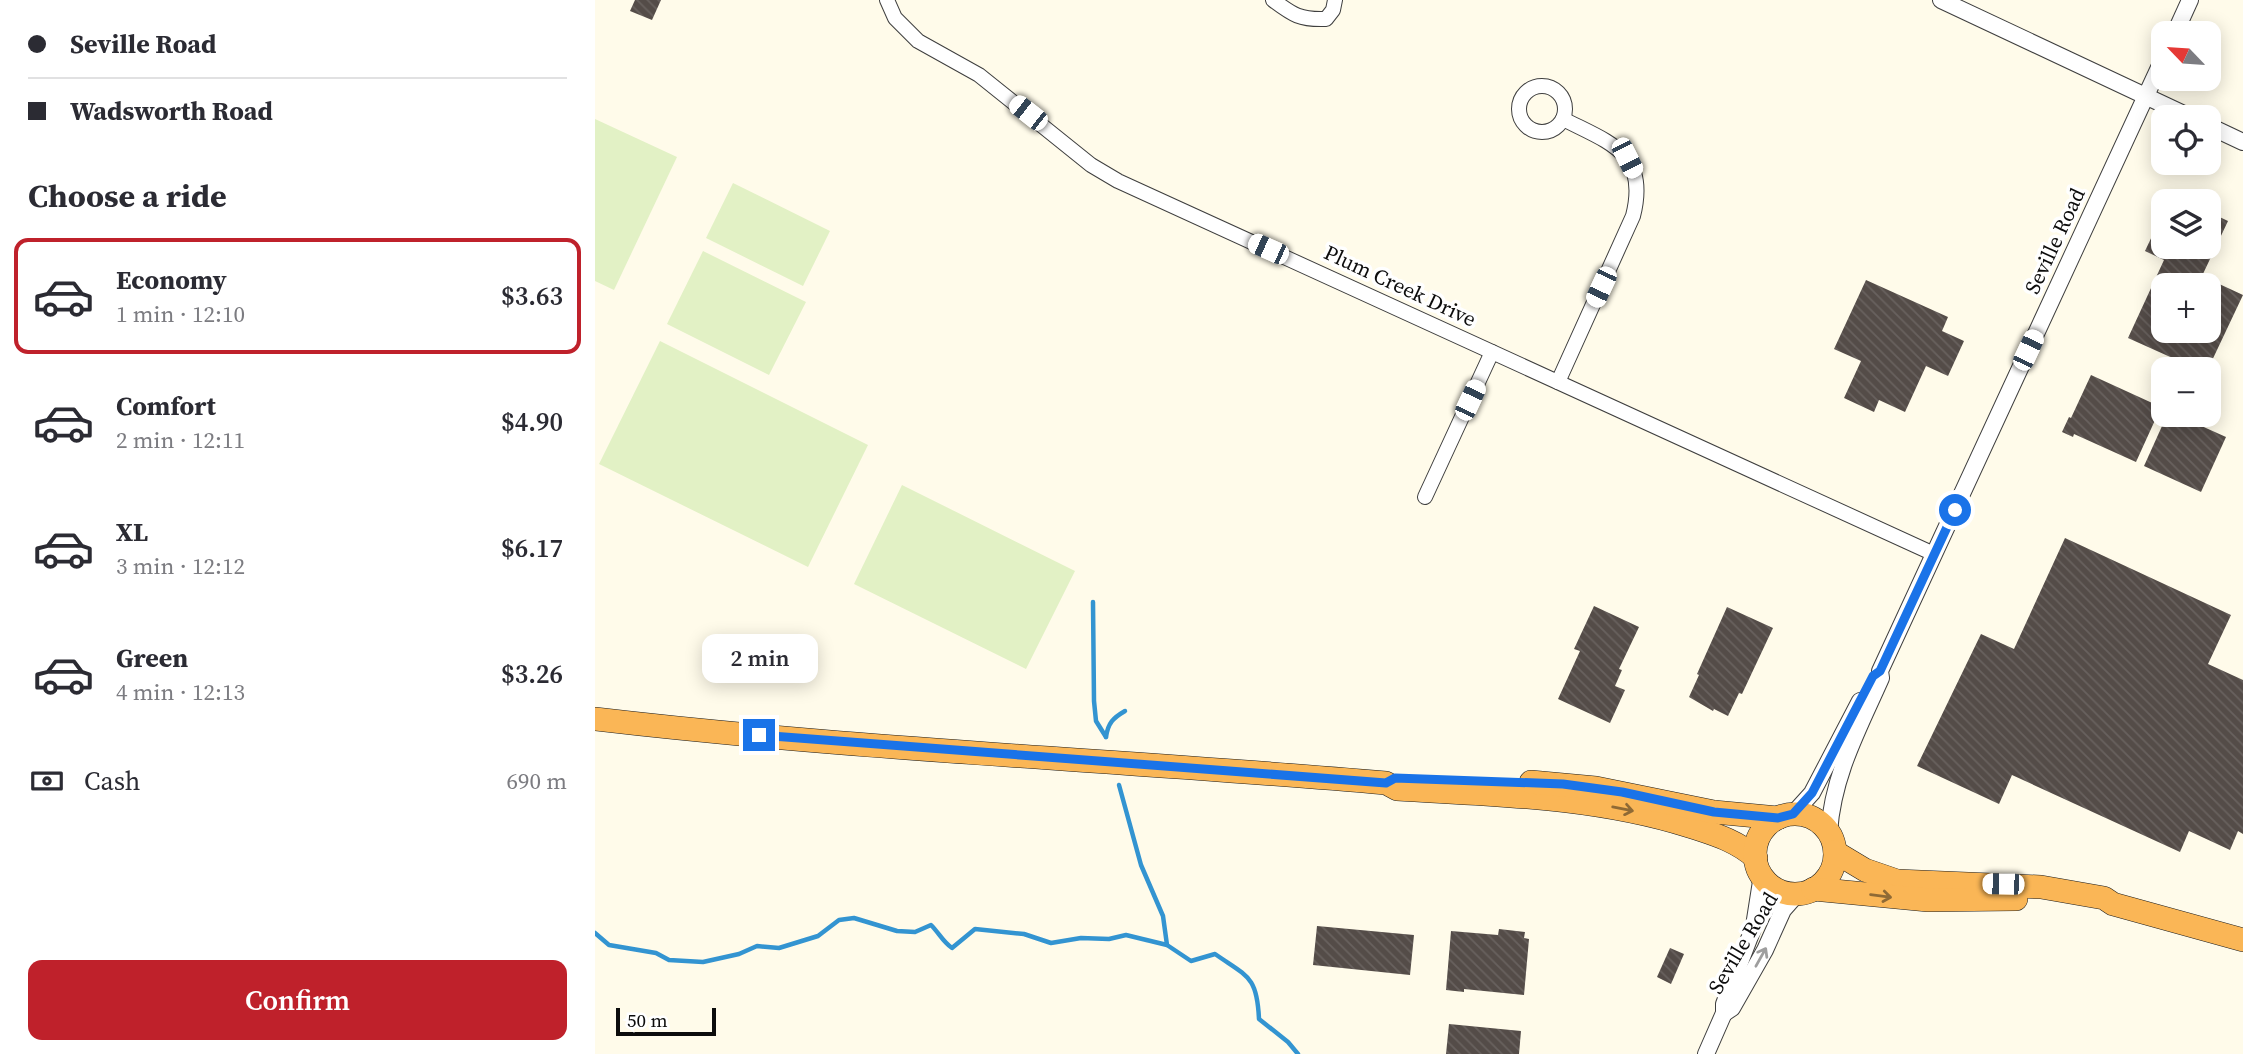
<!DOCTYPE html>
<meta charset="utf-8">
<style>
:root{--surface:#fff;--page:#f7f7f7;--text:#2b2b33;--muted:#7c7c81;--line:#e1e1e2;--accent:#bf212b}
body{margin:0;font-family:"Source Serif 4",serif;background:var(--page);color:var(--text);height:100vh;display:flex;flex-direction:column;font-size:26px;white-space:nowrap}
*{box-sizing:border-box;margin:0}
p{font-size:23px;color:var(--muted)}
.icon{flex:none;width:38px;height:38px;fill:none;stroke:currentColor;stroke-width:2;stroke-linecap:round;stroke-linejoin:round}
.map{position:relative;flex:1;overflow:hidden}
.details{display:flex;flex-direction:column;background:var(--surface);width:595px}
.details>*{flex:none}
.guide{display:grid;align-content:center;height:154px;padding:0 28px;background:var(--surface)}
.needle{width:46px;rotate:295deg}
.controls{position:absolute;left:1556px;top:21px;display:grid;gap:14px}
.controls a{display:grid;place-items:center;width:70px;height:70px;border-radius:14px;background:var(--surface);box-shadow:0 4px 18px #0003;font-size:35px}
.scale{position:absolute;left:21px;bottom:18px;width:100px;box-sizing:border-box;padding-left:7px;border:4px solid #0c0c0c;border-top:0;font-size:19px;line-height:24px;white-space:nowrap;color:#0c0c0c;-webkit-text-stroke:5px #fff;paint-order:stroke}
.end{position:absolute;width:32px;height:32px;margin:-16px;border:9px solid #1a73e8;background:#fff;box-shadow:0 0 0 4px #fff}
.from{border-radius:50%}
.bubble{position:absolute;height:49px;border-radius:14px;background:var(--surface);box-shadow:0 4px 18px #0003;font-size:23px;font-weight:600;line-height:49px;text-align:center}
.car{position:absolute;width:21px;height:42px;margin:-21px -10px;border-radius:9px;box-shadow:0 0 5px 2px #0007;background:linear-gradient(#fff 24%,#345 0 40%,#fff 0 76%,#345 0 86%,#fff 0)}
.guide b{display:flex;align-items:center;gap:24px;height:66px;font-size:26px}
.guide b+b{border-top:2px solid var(--line)}
.guide i{width:18px;height:18px;background:var(--text)}
ul{padding:0;list-style:none}
li{display:flex;align-items:center;gap:21px;height:116px;margin:0 14px 10px;padding:0 14px;border:4px solid transparent;border-radius:14px}
li div{flex:1}
li b{display:block;font-size:26px}
li em{font-style:normal;font-weight:600}
li.selected{border-color:var(--accent)}
li>.icon{width:63px;height:63px;stroke-width:1.5}
h2{padding:0 28px;font-size:32px;line-height:84px}
.pay{display:flex;align-items:center;gap:18px;height:77px;padding:0 28px;font-size:26px}
.pay p{margin-inline-start:auto}
.cta{display:flex;gap:14px;margin-top:auto;padding:14px 28px}
.cta a{flex:1;height:80px;border-radius:14px;background:var(--accent);color:#fff;font-size:28px;font-weight:600;line-height:80px;text-align:center}
main{display:flex;flex:1;min-height:0}
.map>svg:first-child{display:block}
</style>
<main>
<section class="details">
<div class="guide">
<b><i class="from"></i>Seville Road</b>
<b><i></i>Wadsworth Road</b>
</div>
<h2>Choose a ride</h2>
<ul>
<li class="selected"><svg class="icon" aria-label="car" viewBox="0 0 24 24"><path d="M5 17H2v-5l4-1 3-4h7l3 4 3 1v5h-3M9 17h6M6 11h13"/><circle cx="7" cy="17" r="2"/><circle cx="17" cy="17" r="2"/></svg><div><b>Economy</b><p>1 min · 12:10</p></div><em>$3.63</em></li>
<li><svg class="icon" aria-label="car" viewBox="0 0 24 24"><path d="M5 17H2v-5l4-1 3-4h7l3 4 3 1v5h-3M9 17h6M6 11h13"/><circle cx="7" cy="17" r="2"/><circle cx="17" cy="17" r="2"/></svg><div><b>Comfort</b><p>2 min · 12:11</p></div><em>$4.90</em></li>
<li><svg class="icon" aria-label="car" viewBox="0 0 24 24"><path d="M5 17H2v-5l4-1 3-4h7l3 4 3 1v5h-3M9 17h6M6 11h13"/><circle cx="7" cy="17" r="2"/><circle cx="17" cy="17" r="2"/></svg><div><b>XL</b><p>3 min · 12:12</p></div><em>$6.17</em></li>
<li><svg class="icon" aria-label="car" viewBox="0 0 24 24"><path d="M5 17H2v-5l4-1 3-4h7l3 4 3 1v5h-3M9 17h6M6 11h13"/><circle cx="7" cy="17" r="2"/><circle cx="17" cy="17" r="2"/></svg><div><b>Green</b><p>4 min · 12:13</p></div><em>$3.26</em></li>
</ul>
<div class="pay"><svg class="icon" aria-label="cash" viewBox="0 0 24 24"><path d="M3 7h18v10H3z"/><circle cx="12" cy="12" r="2"/></svg>Cash<p>690 m</p></div>
<div class="cta"><a>Confirm</a></div>
</section>
<div class="map">
<svg width="1648" height="1054" viewBox="0 0 1648 1054">
<defs>
<pattern id="building-back-hatch" width="6" height="6" patternUnits="userSpaceOnUse" patternTransform="scale(1.75)"><rect width="6" height="6" fill="#544c48"/><path d="M-1 5l2 2M0 0l6 6M5-1l2 2" fill="none" stroke="#68615e"/></pattern>
</defs>
<rect width="100%" height="100%" fill="#fffbea"/>
<g fill="#e2f1c5">
<path d="M0 119 82 157 19 290 0 281Z"/>
<path d="M138 183 235 231 208 286 111 238Z"/>
<path d="M108 251 211 302 174 375 72 324Z"/>
<path d="M65 341 273 445 213 567 4 464Z"/>
<path d="M307 485 480 571 431 669 259 584Z"/>
</g>
<g fill="none" stroke-linecap="round" stroke-linejoin="round">
<g stroke="#3394d1" stroke-width="4.5">
<path d="M498 602 499 701 501 721 511 737"/>
<path d="M511 737C513 723 518 718 530 711"/>
<path d="M524 785 546 865 568 916 572 945"/>
<path d="M0 933 14 945 61 953 74 960 108 962 144 954 162 946 184 948 223 936 244 920 259 918 302 931 320 932 336 925C344 933 348 942 357 948L380 929 429 934 456 943 486 938 514 939 531 935 572 945 596 961 620 954C653 977 662 976 664 1019L693 1042 703 1054"/>
</g>
</g>
<g fill="url(#building-back-hatch)" fill-rule="evenodd">
<path d="M40 0H66L57 20 35 11Z"/>
<path d="M1576 195 1590 201H1574Z"/>
<path d="M1614 212 1633 221 1607 276 1648 295 1613 369H1602L1533 338 1569 260 1550 251 1568 213V247H1614ZM1568 285H1614V331H1568Z"/>
<path d="M1271 280 1353 317 1347 331 1369 341 1353 376 1331 366 1310 412 1284 400 1279 412 1249 398 1266 361 1239 349Z"/>
<path d="M1496 375 1566 407 1541 462 1479 434 1478 437 1467 432 1474 417 1476 418Z"/>
<path d="M1572 415H1582L1631 437 1606 492 1549 466Z"/>
<path d="M1470 538 1636 615 1613 664 1648 680V834L1643 831 1635 850 1594 831 1585 852 1417 775 1404 804 1322 766 1386 634 1419 649Z"/>
<path d="M999 606 1044 627 1024 669 1027 670 1020 686 1030 690 1015 723 963 699 985 651 979 649Z"/>
<path d="M1132 607 1178 628 1147 694 1144 693 1133 716 1119 709 1118 711 1094 697 1104 675 1102 674Z"/>
<path d="M722 926 819 935 815 975 718 965Z"/>
<path d="M904 929 930 932 929 938 934 939 929 995 869 989V992L851 990 856 931 903 935Z"/>
<path d="M1075 948 1089 954 1076 984 1062 977Z"/>
<path d="M854 1024 926 1031 924 1054H851Z"/>
</g>
<g fill="none" stroke-linecap="round" stroke-linejoin="round">
<g stroke="#3f3f3f" stroke-width="16">
<g id="minor">
<path d="M292 0 300 18 323 41 384 75 496 165 523 181 1339 554"/>
<path d="M678 0C698 15 705 20 731 19L738 10 740 0"/>
<circle cx="947" cy="109" r="23"/>
<path d="M963 382 1038 216C1054 153 1015 143 968 119"/>
<path d="M830 497 897 352"/>
</g>
</g>
<g stroke="#3f3f3f" stroke-width="18">
<g id="tertiary">
<path d="M1346 0 1595 117"/>
<path d="M1580 33 1595 0"/>
<path d="M1614 126 1648 142"/>
<path d="M1198 814 1217 793 1265 701"/>
<path d="M1234 832C1238 775 1263 730 1286 678L1285 671 1568 59"/>
<path d="M1131 1012 1137 1008 1170 950 1188 910 1203 893"/>
<path d="M1111 1054 1129 1013V1004L1159 926 1167 875"/>
</g>
</g>
<g stroke="#1d1d1d" stroke-width="24">
<g id="trunk">
<path d="M0 719C263 750 527 760 791 783L802 789C900 795 999 796 1094 826 1118 834 1141 840 1161 858"/>
<path d="M936 782 1001 788 1119 812 1183 818"/>
<circle cx="1200" cy="854" r="40"/>
<path d="M1240 852 1270 870 1302 881 1446 887 1509 898 1518 904 1648 940"/>
<path d="M1218 889 1333 900 1421 899"/>
</g>
</g>
<use href="#minor" stroke="#fff" stroke-width="14"/>
<use href="#tertiary" stroke="#fff" stroke-width="16"/>
<use href="#trunk" stroke="#fab656" stroke-width="23"/>
</g>
<defs><path id="oneway-shaft" d="M-6 0H5M1.5-3L5.5 0L1.5 3" fill="none" stroke-width="1.6" stroke-linecap="round" stroke-linejoin="round" transform="scale(1.75)"/></defs>
<g stroke="#8f6a35">
<use href="#oneway-shaft" transform="translate(1028 809) rotate(11)"/>
<use href="#oneway-shaft" transform="translate(1286 896) rotate(7)"/>
</g>
<use stroke="#9e9e9e" href="#oneway-shaft" transform="translate(1166 957) rotate(-61)"/>
<g fill="none" stroke-linecap="round" stroke-linejoin="round">
<path stroke="#1a73e8" stroke-width="9" d="M164 735 791 783 800 778 968 784 1027 792 1119 812 1183 818 1198 814 1217 793 1278 676 1285 671 1360 510"/>
</g>
<g text-anchor="middle" stroke-width="7" stroke-linejoin="round" paint-order="stroke">
<g font-size="21" fill="#0c0c0c" stroke="#fff">
<text transform="translate(1460 241) rotate(-65)" y="7">Seville Road</text>
<text transform="translate(805 286) rotate(25)" y="7">Plum Creek Drive</text>
<text transform="translate(1148 943) rotate(-59)" y="7">Seville Road</text>
</g>
</g>
</svg>
<div class="controls">
<a><svg class="needle" viewBox="-14 -14 28 28"><path d="M0-13l5 13h-10z" fill="#e53935"/><path d="M0 13l5-13h-10z" fill="#7c7c81"/></svg></a>
<a><svg class="icon" aria-label="locate" viewBox="0 0 24 24"><circle cx="12" cy="12" r="6"/><path d="M12 2v4M12 18v4M2 12h4M18 12h4"/></svg></a>
<a><svg class="icon" aria-label="layers" viewBox="0 0 24 24"><path d="M12 4l9 5-9 5-9-5zM3 14l9 5 9-5"/></svg></a>
<a>+</a>
<a>−</a>
</div>
<div class="scale">50 m</div>
<i class="end from" style="left:1360px;top:510px"></i>
<i class="end" style="left:164px;top:735px"></i>
<div class="bubble" style="left:107px;top:634px;width:116px">2 min</div>
<i class="car" style="left:433px;top:113px;rotate:308deg"></i>
<i class="car" style="left:1032px;top:158px;rotate:153deg"></i>
<i class="car" style="left:673px;top:249px;rotate:294deg"></i>
<i class="car" style="left:1006px;top:287px;rotate:205deg"></i>
<i class="car" style="left:1433px;top:350px;rotate:25deg"></i>
<i class="car" style="left:875px;top:400px;rotate:25deg"></i>
<i class="car" style="left:1408px;top:884px;rotate:271deg"></i>
</div>
</main>
